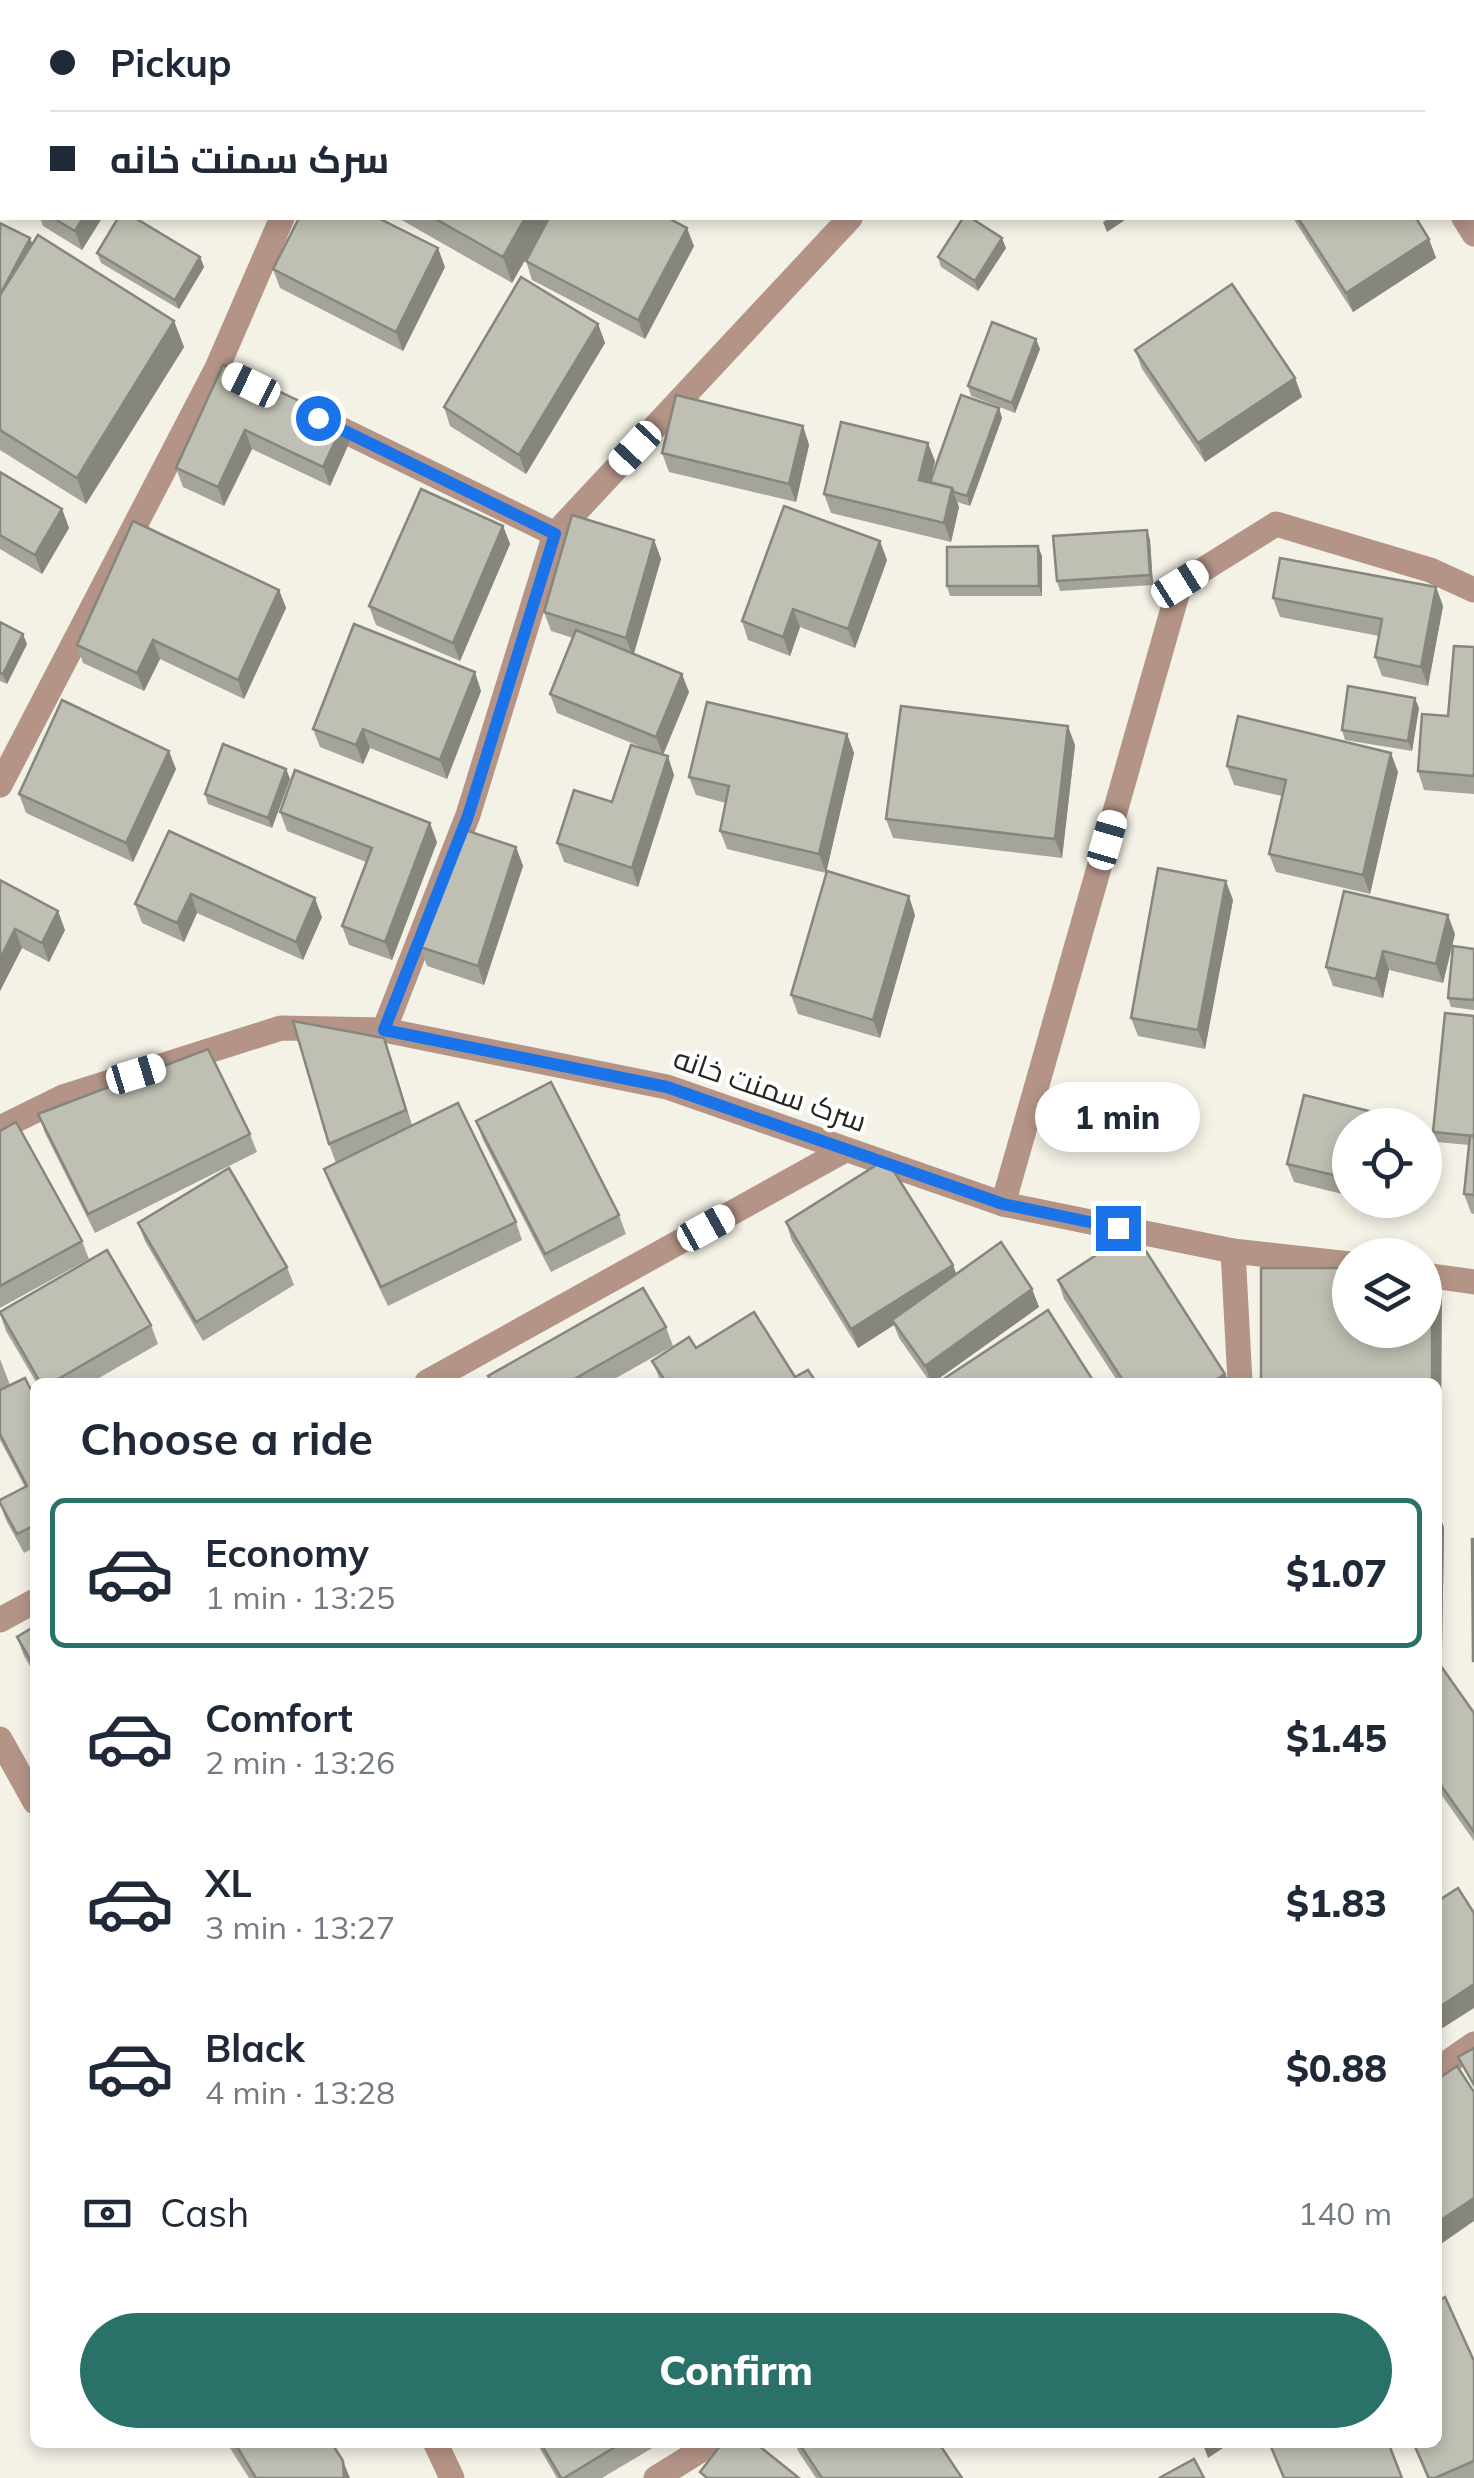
<!DOCTYPE html>
<meta charset="utf-8">
<style>
:root{--surface:#fff;--page:#f2f2f3;--text:#1f2937;--muted:#747a83;--line:#e0e1e3;--accent:#297169}
body{margin:0;font-family:Mulish,Cairo,sans-serif;background:var(--page);color:var(--text);height:100vh;display:flex;flex-direction:column;font-size:38px;white-space:nowrap}
*{box-sizing:border-box;margin:0}
p{font-size:32px;color:var(--muted)}
.icon{flex:none;width:55px;height:55px;fill:none;stroke:currentColor;stroke-width:2;stroke-linecap:round;stroke-linejoin:round}
.map{position:relative;flex:1;overflow:hidden}
.panel{position:absolute;left:30px;top:1378px;width:1412px;height:1070px;display:flex;flex-direction:column;background:var(--surface);border-radius:15px;box-shadow:0 5px 15px #0003}
.panel>*{flex:none}
.hud{position:absolute;left:0px;top:0px;width:1475px;height:220px;box-shadow:0 5px 15px #0003;display:grid;align-content:center;height:220px;padding:0 50px;background:var(--surface)}
.tools{position:absolute;left:1332px;top:1108px;display:grid;gap:20px}
.tools a{display:grid;place-items:center;width:110px;height:110px;border-radius:50%;background:var(--surface);box-shadow:0 5px 15px #0003;font-size:50px}
.end{position:absolute;width:45px;height:45px;margin:-22px;border:12px solid #1a73e8;background:#fff;box-shadow:0 0 0 5px #fff}
.from{border-radius:50%}
.bubble{position:absolute;height:70px;border-radius:35px;background:var(--surface);box-shadow:0 5px 15px #0003;font-size:32px;font-weight:800;line-height:70px;text-align:center}
.car{position:absolute;width:30px;height:60px;margin:-30px -15px;border-radius:12px;box-shadow:0 0 8px 2px #0007;background:linear-gradient(#fff 24%,#345 0 40%,#fff 0 76%,#345 0 86%,#fff 0)}
.hud b{display:flex;align-items:center;gap:35px;height:95px;font-size:38px}
.hud b+b{border-top:2px solid var(--line)}
.hud i{width:25px;height:25px;background:var(--text)}
ul{padding:0;list-style:none}
li{display:flex;align-items:center;gap:30px;height:150px;margin:0 20px 15px;padding:0 30px;border:5px solid transparent;border-radius:15px}
li div{flex:1}
li b{display:block;font-size:38px}
li em{font-style:normal;font-weight:800}
li.selected{border-color:var(--accent)}
li>.icon{width:90px;height:90px;stroke-width:1.5}
h2{padding:0 50px;font-size:45px;line-height:120px}
.pay{display:flex;align-items:center;gap:25px;height:110px;padding:0 50px;font-size:38px}
.pay p{margin-inline-start:auto}
.button{display:flex;gap:20px;margin-top:auto;padding:20px 50px}
.button a{flex:1;height:115px;border-radius:60px;background:var(--accent);color:#fff;font-size:40px;font-weight:800;line-height:115px;text-align:center}
.map>svg:first-child{display:block}
</style>
<div class="map">
<svg width="1474" height="2478" viewBox="0 0 1474 2478">
<rect width="100%" height="100%" fill="#f4f2e6"/>
<g fill="none" stroke-linecap="round" stroke-linejoin="round">
<g stroke="#b49487" stroke-width="25">
<path d="M1317 0 1319 2"/>
<path d="M1464 218 1474 234"/>
<path d="M1003 1204 1180 584 1276 524 1430 570 1474 590"/>
</g>
<g stroke="#b49487" stroke-width="25">
<path d="M375 2 376 0"/>
<path d="M1051 2 1053 0"/>
<path d="M316 417 555 534 850 218"/>
<path d="M0 785 217 368 282 218"/>
<path d="M384 1030 468 815 555 534"/>
<path d="M1233 1251 1240 1382"/>
<path d="M427 1382 845 1150"/>
<path d="M0 1620 35 1601"/>
<path d="M0 1739 35 1802"/>
<path d="M1438 2069 1474 2044"/>
<path d="M435 2442 452 2478"/>
<path d="M656 2478 714 2442"/>
</g>
<g stroke="#b49487" stroke-width="25">
<path d="M0 1128 63 1097 281 1028 384 1030 667 1087 1003 1204 1233 1251 1350 1264"/>
<path d="M1425 1275 1474 1282"/>
</g>
</g>
<g fill="#a5a49a">
<path d="M674 0H724L723 2H678Z"/>
<path d="M953 0H1019L1017 2H956Z"/>
<path d="M0 73 2 75V167L0 165Z"/>
<path d="M40 218H102L82 250 43 226Z"/>
<path d="M398 218H668L694 246 645 339 532 280 526 261 547 221 512 283Z"/>
<path d="M1293 218H1416L1429 239 1436 258 1353 312Z"/>
<path d="M0 223 30 238 32 244 174 321 184 347 86 504 0 450Z"/>
<path d="M1006 248 978 291 941 267 938 257Z"/>
<path d="M97 253 200 257 204 267 179 309 101 263Z"/>
<path d="M445 267 403 351 280 288 273 269Z"/>
<path d="M598 324 605 343 526 474 450 426 444 407Z"/>
<path d="M1040 349 1015 413 971 396 968 386Z"/>
<path d="M1135 350 1295 378 1302 397 1205 462 1142 369Z"/>
<path d="M223 365 350 441 330 486 252 449 224 506 183 487 176 468Z"/>
<path d="M999 408 1002 418 970 506 957 502 959 507 951 542 831 513 824 494 935 461 930 481Z"/>
<path d="M803 426 809 445 796 502 669 472 662 453Z"/>
<path d="M0 472 62 509 69 528 42 574 0 549Z"/>
<path d="M503 526 510 544 460 661 376 625 369 606Z"/>
<path d="M1147 530 1150 540 1153 585 1060 591 1057 581Z"/>
<path d="M654 540 661 559 634 654 689 692 663 755 674 775 638 887 564 862 557 843 612 802 654 752 557 713 550 694 573 638 551 631 544 612Z"/>
<path d="M1042 556V596H950L947 586Z"/>
<path d="M887 560 855 648 800 627 790 656 748 640 742 621Z"/>
<path d="M1436 587 1443 606 1428 686 1382 676 1375 657 1379 636 1280 617 1273 598Z"/>
<path d="M279 590 286 608 244 699 160 659 144 691 83 663 77 645Z"/>
<path d="M0 622 27 644 7 684 0 681Z"/>
<path d="M1474 647V794L1424 790 1418 771 1448 716Z"/>
<path d="M481 691 447 779 370 748 363 764 320 747 313 729Z"/>
<path d="M1419 708 1412 751 1345 740 1342 730Z"/>
<path d="M847 734 854 753 826 873 727 849 720 831 726 803 696 795 689 777Z"/>
<path d="M1075 745 1062 858 893 838 886 819Z"/>
<path d="M1227 766 1398 772 1370 894 1276 872 1269 854 1282 796 1234 785Z"/>
<path d="M176 769 133 862 26 813 19 794Z"/>
<path d="M286 769 290 779 272 828 208 804 205 794Z"/>
<path d="M280 812 437 842 392 960 349 945 342 926 366 862 287 831Z"/>
<path d="M169 831 322 917 303 960 197 913 184 942 142 923 135 904Z"/>
<path d="M516 847 523 866 484 985 427 966 420 947Z"/>
<path d="M0 880 65 930 49 962 22 948 0 991Z"/>
<path d="M1344 891 1455 934 1443 983 1389 970 1383 998 1333 986 1326 967Z"/>
<path d="M1233 900 1205 1049 1138 1036 1131 1018Z"/>
<path d="M915 915 880 1038 798 1014 791 995Z"/>
<path d="M1474 949V1010L1451 1007 1448 998Z"/>
<path d="M1474 1016V1214L1471 1213 1464 1194 1469 1145 1437 1142 1433 1132Z"/>
<path d="M384 1038 412 1126 516 1222 522 1240 388 1306 331 1188 324 1169 336 1163 329 1144Z"/>
<path d="M38 1114 250 1134 257 1152 95 1233 45 1133Z"/>
<path d="M476 1121 619 1215 626 1234 551 1272 483 1140Z"/>
<path d="M1350 1125V1196L1294 1182 1287 1164Z"/>
<path d="M0 1131 82 1241 89 1259 0 1308Z"/>
<path d="M1366 1200H1388L1387 1205Z"/>
<path d="M786 1222 953 1265 956 1274 1032 1289 1039 1307 934 1382H930L899 1338 894 1325 858 1348 792 1241Z"/>
<path d="M138 1223 287 1267 294 1285 203 1341 145 1241Z"/>
<path d="M1058 1280 1225 1374 1229 1382H1118L1064 1299Z"/>
<path d="M0 1314 151 1325 158 1344 92 1382H36L6 1331Z"/>
<path d="M666 1327 673 1346 609 1382H491L488 1376Z"/>
<path d="M696 1348 795 1377 816 1382H661L652 1361Z"/>
<path d="M0 1359 10 1385 35 1398V1547L24 1553 6 1520 0 1504 25 1487 0 1440Z"/>
<path d="M1438 1510 1444 1528 1442 1651H1438Z"/>
<path d="M35 1626V1675L24 1656 17 1637Z"/>
<path d="M1438 1662 1474 1713V1841L1438 1790Z"/>
<path d="M1474 2361V2478H1427L1412 2442H1438Z"/>
<path d="M226 2442H331L350 2478H249Z"/>
<path d="M536 2442H658L659 2444 602 2478H557Z"/>
<path d="M795 2442H938L962 2478H816L798 2451Z"/>
</g>
<g fill="#86867d">
<path d="M523 0H541L539 2H522Z"/>
<path d="M706 0H724L723 2H705Z"/>
<path d="M996 0H1019L1017 2H993Z"/>
<path d="M1279 0H1295L1296 2H1276Z"/>
<path d="M2 11V28L0 33V16Z"/>
<path d="M83 218H102L82 250 75 231Z"/>
<path d="M525 218H549L512 283 503 257Z"/>
<path d="M1110 218H1128L1107 232 1103 222Z"/>
<path d="M687 228 694 246 645 339 638 320Z"/>
<path d="M30 238 34 248 1 296Z"/>
<path d="M1002 238 1006 248 978 291 975 281Z"/>
<path d="M1429 239 1436 258 1353 312 1346 293Z"/>
<path d="M438 248 445 267 403 351 396 332Z"/>
<path d="M200 257 204 267 179 309 175 300Z"/>
<path d="M174 321 184 347 86 504 77 478Z"/>
<path d="M598 324 605 343 526 474 519 455Z"/>
<path d="M1036 339 1040 349 1015 413 1012 403Z"/>
<path d="M1295 378 1302 397 1205 462 1198 443Z"/>
<path d="M999 408 1002 418 970 506 967 496Z"/>
<path d="M344 422 350 441 330 486 323 467Z"/>
<path d="M803 426 809 445 796 502 789 484Z"/>
<path d="M245 430 252 449 224 506 218 487Z"/>
<path d="M928 443 935 461 926 499 919 480Z"/>
<path d="M952 488 959 507 951 542 944 523Z"/>
<path d="M62 509 69 528 42 574 35 555Z"/>
<path d="M503 526 510 544 460 661 453 643Z"/>
<path d="M1147 530 1150 540 1153 585 1150 575Z"/>
<path d="M654 540 661 559 633 656 626 638Z"/>
<path d="M880 541 887 560 855 648 848 629Z"/>
<path d="M1038 546 1042 556V596L1039 586Z"/>
<path d="M1436 587 1443 606 1428 686 1421 667Z"/>
<path d="M279 590 286 608 244 699 238 680Z"/>
<path d="M793 609 800 627 790 656 783 637Z"/>
<path d="M23 634 27 644 7 684 3 674Z"/>
<path d="M153 640 160 659 144 691 137 673Z"/>
<path d="M475 672 481 691 447 779 440 760Z"/>
<path d="M682 674 689 692 663 755 656 737Z"/>
<path d="M1415 698 1419 708 1412 751 1408 741Z"/>
<path d="M1068 726 1075 745 1062 858 1055 839Z"/>
<path d="M363 729 370 748 363 764 356 745Z"/>
<path d="M847 734 854 753 826 873 819 854Z"/>
<path d="M169 751 176 769 133 862 126 843Z"/>
<path d="M1391 753 1398 772 1370 894 1363 875Z"/>
<path d="M668 756 674 775 638 887 632 868Z"/>
<path d="M286 769 290 779 272 828 268 818Z"/>
<path d="M430 823 437 842 392 960 385 942Z"/>
<path d="M516 847 523 866 484 985 478 966Z"/>
<path d="M1226 881 1233 900 1205 1049 1198 1030Z"/>
<path d="M191 894 197 913 184 942 177 923Z"/>
<path d="M909 896 915 915 880 1038 873 1020Z"/>
<path d="M315 898 322 917 303 960 296 942Z"/>
<path d="M58 911 65 930 49 962 42 943Z"/>
<path d="M1448 915 1455 934 1443 983 1436 964Z"/>
<path d="M15 929 22 948 0 991V959Z"/>
<path d="M1383 951 1389 970 1383 998 1376 979Z"/>
<path d="M384 1038 391 1057 413 1129 406 1110Z"/>
<path d="M953 1265 960 1284 892 1320 894 1325 858 1348 851 1329Z"/>
<path d="M1432 1268 1442 1294 1441 1447 1438 1437V1382H1432Z"/>
<path d="M1032 1289 1039 1307 934 1382H931L925 1366Z"/>
<path d="M1225 1374 1229 1382H1212Z"/>
<path d="M1438 1510 1444 1528 1442 1651 1438 1638Z"/>
<path d="M1474 1984V2008L1438 2031V2008Z"/>
<path d="M1474 2198V2221L1438 2246V2222Z"/>
<path d="M1202 2442H1232L1208 2458Z"/>
<path d="M343 2461 350 2478H344Z"/>
</g>
<g fill="#c0bfb3" stroke="#86867d" stroke-width="2.5">
<path d="M0 0 5 2H2V11L0 16Z"/>
<path d="M26 0H89L88 2H32Z"/>
<path d="M399 0H523L522 2H398Z"/>
<path d="M541 0H621L625 2H540Z"/>
<path d="M730 0H904L907 2H733Z"/>
<path d="M968 0H996L993 2H970Z"/>
<path d="M1198 0H1279L1276 2H1194Z"/>
<path d="M1356 0H1406L1408 2H1357Z"/>
<path d="M0 73 2 75V152L0 151Z"/>
<path d="M1474 76V177L1472 174V77Z"/>
<path d="M53 218H83L75 231Z"/>
<path d="M118 218H135L200 257 175 300 97 253Z"/>
<path d="M299 218H378L438 248 396 332 273 269Z"/>
<path d="M434 218H525L503 257Z"/>
<path d="M549 218H668L687 228 638 320 526 261Z"/>
<path d="M963 218H971L1002 238 975 281 938 257Z"/>
<path d="M1298 218H1416L1429 239 1346 293Z"/>
<path d="M0 223 30 238 0 295Z"/>
<path d="M38 235 174 321 77 478 0 430V295Z"/>
<path d="M521 277 598 324 519 455 444 407Z"/>
<path d="M1232 284 1295 378 1198 443 1135 350Z"/>
<path d="M992 322 1036 339 1012 403 968 386Z"/>
<path d="M223 365 344 422 323 467 245 430 218 487 176 468Z"/>
<path d="M676 395 803 426 789 484 662 453Z"/>
<path d="M961 395 999 408 967 496 954 492 952 488 930 482Z"/>
<path d="M841 422 928 443 919 480 952 488 944 523 824 494Z"/>
<path d="M0 472 62 509 35 555 0 535Z"/>
<path d="M421 489 503 526 453 643 369 606Z"/>
<path d="M784 506 880 541 848 629 793 609 783 637 742 621Z"/>
<path d="M572 515 654 540 626 638 544 612Z"/>
<path d="M133 521 279 590 238 680 153 640 137 673 77 645Z"/>
<path d="M1147 530 1150 575 1057 581 1053 536Z"/>
<path d="M1038 546 1039 586H947V547Z"/>
<path d="M1280 558 1436 587 1421 667 1375 657 1382 619 1273 598Z"/>
<path d="M0 622 23 634 3 674 0 673Z"/>
<path d="M354 624 475 672 440 760 363 729 356 745 313 729Z"/>
<path d="M576 630 682 674 656 737 550 694Z"/>
<path d="M1454 646 1474 647V776L1418 771 1422 714 1448 716Z"/>
<path d="M1348 686 1415 698 1408 741 1342 730Z"/>
<path d="M62 700 169 751 126 843 19 794Z"/>
<path d="M707 702 847 734 819 854 720 831 729 786 689 777Z"/>
<path d="M901 706 1068 726 1055 839 886 819Z"/>
<path d="M1238 716 1391 753 1363 875 1269 854 1286 780 1227 766Z"/>
<path d="M223 744 286 769 268 818 205 794Z"/>
<path d="M631 745 668 756 632 868 557 843 574 790 612 802Z"/>
<path d="M295 770 430 823 385 942 342 926 372 848 280 812Z"/>
<path d="M459 828 516 847 478 966 420 947Z"/>
<path d="M169 831 315 898 296 942 191 894 177 923 135 904Z"/>
<path d="M1158 868 1226 881 1198 1030 1131 1018Z"/>
<path d="M827 871 909 896 873 1020 791 995Z"/>
<path d="M0 880 58 911 42 943 15 929 0 959Z"/>
<path d="M1344 891 1448 915 1436 964 1383 951 1376 979 1326 967Z"/>
<path d="M1453 946 1474 949V1000L1448 998Z"/>
<path d="M1445 1013 1474 1016V1136L1433 1132Z"/>
<path d="M293 1021 384 1038 406 1110 329 1144Z"/>
<path d="M208 1049 250 1134 88 1214 38 1114Z"/>
<path d="M551 1082 619 1215 545 1254 476 1121Z"/>
<path d="M1304 1095 1397 1118 1395 1125H1350V1179L1287 1164Z"/>
<path d="M458 1103 516 1222 381 1287 324 1169Z"/>
<path d="M16 1122 82 1241 0 1286V1131Z"/>
<path d="M1470 1136H1474V1195L1464 1194Z"/>
<path d="M886 1159 953 1265 851 1329 786 1222Z"/>
<path d="M229 1168 287 1267 196 1322 138 1223Z"/>
<path d="M1133 1231 1225 1374 1212 1382H1124L1058 1280Z"/>
<path d="M1001 1242 1032 1289 925 1366 892 1320Z"/>
<path d="M107 1250 151 1325 53 1382H40L0 1312Z"/>
<path d="M1261 1268H1350V1330H1425V1268H1432V1382H1261Z"/>
<path d="M643 1288 666 1327 569 1382H492L488 1376Z"/>
<path d="M1048 1310 1094 1382H939Z"/>
<path d="M754 1312 795 1377 808 1370 816 1382H666L652 1361 689 1337 696 1348Z"/>
<path d="M25 1378 35 1398V1525L17 1534 0 1503V1500L27 1486 0 1434V1390Z"/>
<path d="M1472 1539H1474V1661H1473Z"/>
<path d="M35 1626V1668L17 1637Z"/>
<path d="M1438 1662 1474 1713V1832L1438 1781Z"/>
<path d="M1458 1888 1474 1913V1984L1438 2008V1901Z"/>
<path d="M1474 2048V2085L1458 2057Z"/>
<path d="M1457 2066 1474 2092V2198L1438 2222V2079Z"/>
<path d="M1445 2297 1474 2361V2461L1435 2478H1429L1413 2442H1438V2301Z"/>
<path d="M234 2442H331L343 2461 344 2478H256Z"/>
<path d="M540 2442H623L564 2478H561Z"/>
<path d="M723 2442H754L799 2478H707L700 2472Z"/>
<path d="M798 2442H938L962 2478H822Z"/>
<path d="M1269 2442H1388L1402 2478H1284Z"/>
<path d="M1194 2459 1204 2478H1159Z"/>
</g>
<g fill="none" stroke-linecap="round" stroke-linejoin="round">
<path stroke="#1a73e8" stroke-width="12" d="M318 418 555 534 468 816 384 1030 667 1087 1003 1204 1118 1228"/>
</g>
<g text-anchor="middle" stroke-width="8" stroke-linejoin="round" paint-order="stroke">
<g font-size="30" fill="#262521" stroke="#fff">
<text transform="translate(770 1090) rotate(19)" y="10">سرک سمنت خانه</text>
</g>
</g>
</svg>
<div class="tools">
<a><svg class="icon" aria-label="locate" viewBox="0 0 24 24"><circle cx="12" cy="12" r="6"/><path d="M12 2v4M12 18v4M2 12h4M18 12h4"/></svg></a>
<a><svg class="icon" aria-label="layers" viewBox="0 0 24 24"><path d="M12 4l9 5-9 5-9-5zM3 14l9 5 9-5"/></svg></a>
</div>
<i class="end from" style="left:318px;top:418px"></i>
<i class="end" style="left:1118px;top:1228px"></i>
<div class="bubble" style="left:1035px;top:1082px;width:165px">1 min</div>
<i class="car" style="left:251px;top:385px;rotate:296deg"></i>
<i class="car" style="left:635px;top:448px;rotate:223deg"></i>
<i class="car" style="left:1180px;top:584px;rotate:58deg"></i>
<i class="car" style="left:1107px;top:840px;rotate:16deg"></i>
<i class="car" style="left:136px;top:1074px;rotate:73deg"></i>
<i class="car" style="left:706px;top:1228px;rotate:61deg"></i>
<div class="hud">
<b><i class="from"></i>Pickup</b>
<b><i></i>سرک سمنت خانه</b>
</div>
<section class="panel">
<h2>Choose a ride</h2>
<ul>
<li class="selected"><svg class="icon" aria-label="car" viewBox="0 0 24 24"><path d="M5 17H2v-5l4-1 3-4h7l3 4 3 1v5h-3M9 17h6M6 11h13"/><circle cx="7" cy="17" r="2"/><circle cx="17" cy="17" r="2"/></svg><div><b>Economy</b><p>1 min · 13:25</p></div><em>$1.07</em></li>
<li><svg class="icon" aria-label="car" viewBox="0 0 24 24"><path d="M5 17H2v-5l4-1 3-4h7l3 4 3 1v5h-3M9 17h6M6 11h13"/><circle cx="7" cy="17" r="2"/><circle cx="17" cy="17" r="2"/></svg><div><b>Comfort</b><p>2 min · 13:26</p></div><em>$1.45</em></li>
<li><svg class="icon" aria-label="car" viewBox="0 0 24 24"><path d="M5 17H2v-5l4-1 3-4h7l3 4 3 1v5h-3M9 17h6M6 11h13"/><circle cx="7" cy="17" r="2"/><circle cx="17" cy="17" r="2"/></svg><div><b>XL</b><p>3 min · 13:27</p></div><em>$1.83</em></li>
<li><svg class="icon" aria-label="car" viewBox="0 0 24 24"><path d="M5 17H2v-5l4-1 3-4h7l3 4 3 1v5h-3M9 17h6M6 11h13"/><circle cx="7" cy="17" r="2"/><circle cx="17" cy="17" r="2"/></svg><div><b>Black</b><p>4 min · 13:28</p></div><em>$0.88</em></li>
</ul>
<div class="pay"><svg class="icon" aria-label="cash" viewBox="0 0 24 24"><path d="M3 7h18v10H3z"/><circle cx="12" cy="12" r="2"/></svg>Cash<p>140 m</p></div>
<div class="button"><a>Confirm</a></div>
</section>
</div>
